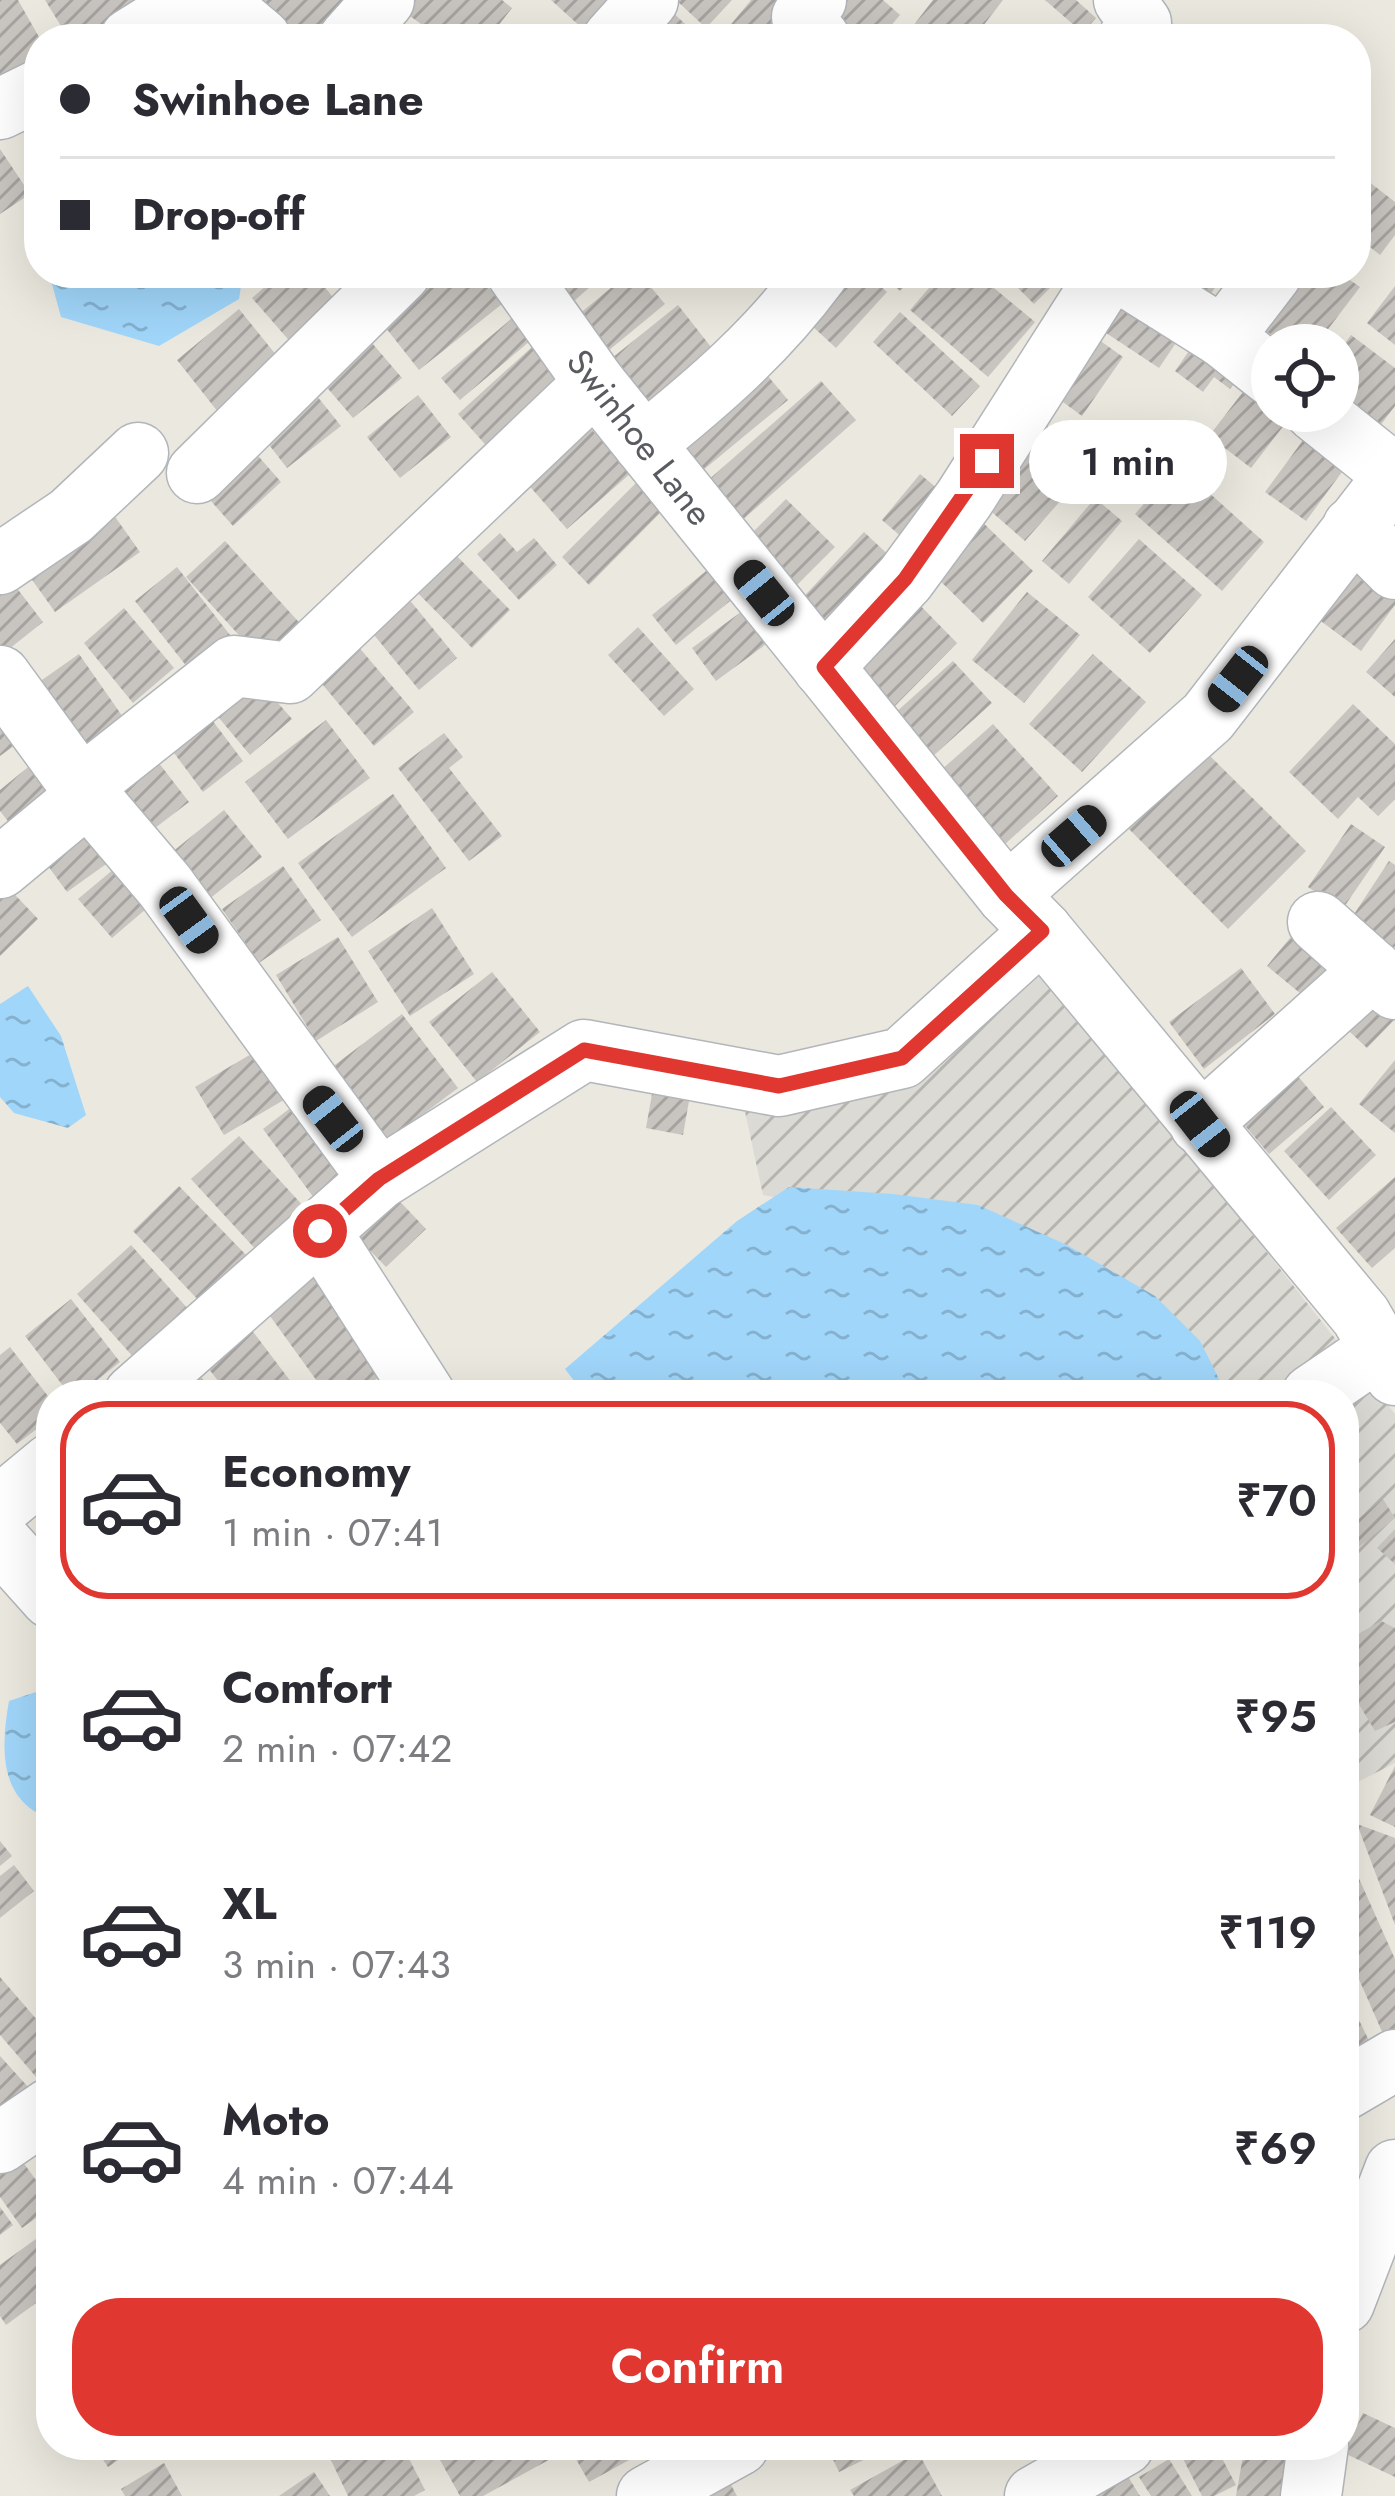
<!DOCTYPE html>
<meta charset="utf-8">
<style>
:root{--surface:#fff;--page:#f2f2f3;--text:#2b2b33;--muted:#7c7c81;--line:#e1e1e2;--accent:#e03831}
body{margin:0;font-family:Jost,sans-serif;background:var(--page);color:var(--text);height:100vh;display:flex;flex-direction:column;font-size:45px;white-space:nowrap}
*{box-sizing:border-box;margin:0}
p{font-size:39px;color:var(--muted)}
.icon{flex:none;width:66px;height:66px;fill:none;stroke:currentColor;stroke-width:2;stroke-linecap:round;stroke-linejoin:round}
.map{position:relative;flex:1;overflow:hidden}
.sheet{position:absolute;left:36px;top:1380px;width:1323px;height:1080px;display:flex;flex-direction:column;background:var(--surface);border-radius:48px;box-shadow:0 12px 48px #0002}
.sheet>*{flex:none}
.banner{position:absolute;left:24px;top:24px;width:1347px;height:264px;border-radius:48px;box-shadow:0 12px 48px #0002;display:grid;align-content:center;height:264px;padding:0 36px;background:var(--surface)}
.fabs{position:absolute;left:1251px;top:324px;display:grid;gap:24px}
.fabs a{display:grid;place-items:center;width:108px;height:108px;border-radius:50%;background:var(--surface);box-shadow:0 12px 48px #0002;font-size:60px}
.end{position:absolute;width:54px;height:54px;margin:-27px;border:15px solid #e03831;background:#fff;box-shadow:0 0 0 6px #fff}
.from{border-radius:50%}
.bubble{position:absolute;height:84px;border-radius:42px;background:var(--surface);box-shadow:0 12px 48px #0002;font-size:39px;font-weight:600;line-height:84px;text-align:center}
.car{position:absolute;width:36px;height:72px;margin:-36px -18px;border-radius:15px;box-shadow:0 0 9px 3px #0007;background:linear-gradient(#222 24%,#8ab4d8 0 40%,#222 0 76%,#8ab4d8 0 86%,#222 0)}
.banner b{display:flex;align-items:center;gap:42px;height:114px;font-size:45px}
.banner b+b{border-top:3px solid var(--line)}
.banner i{width:30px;height:30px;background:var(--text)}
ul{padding:21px 0 0;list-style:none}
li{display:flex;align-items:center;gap:36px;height:198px;margin:0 24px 18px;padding:0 12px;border:6px solid transparent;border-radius:48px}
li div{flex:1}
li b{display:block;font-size:45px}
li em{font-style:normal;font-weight:600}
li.selected{border-color:var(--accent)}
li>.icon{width:108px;height:108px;stroke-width:1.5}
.button{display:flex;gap:24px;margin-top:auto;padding:24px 36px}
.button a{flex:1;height:138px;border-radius:48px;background:var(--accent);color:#fff;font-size:48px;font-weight:600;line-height:138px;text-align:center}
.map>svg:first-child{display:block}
</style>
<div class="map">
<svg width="1395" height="2496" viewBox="0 0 1395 2496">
<defs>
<pattern id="industrial-furrows" width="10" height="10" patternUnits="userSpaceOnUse" patternTransform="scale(3)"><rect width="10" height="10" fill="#dcdad4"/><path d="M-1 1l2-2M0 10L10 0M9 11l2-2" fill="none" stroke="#b5b4af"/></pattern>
<pattern id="water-ripples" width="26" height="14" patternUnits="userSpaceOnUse" patternTransform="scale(3)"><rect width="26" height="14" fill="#a0d6fa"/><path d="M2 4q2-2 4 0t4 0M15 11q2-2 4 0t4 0" fill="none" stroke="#85b1ce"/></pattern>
<pattern id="building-hatch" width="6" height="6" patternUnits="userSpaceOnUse" patternTransform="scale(3)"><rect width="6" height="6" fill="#c8c4bf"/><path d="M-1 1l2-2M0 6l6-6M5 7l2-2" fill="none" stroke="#a5a29f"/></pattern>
</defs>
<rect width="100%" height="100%" fill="#ebe8df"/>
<path fill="url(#industrial-furrows)" d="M1024 946 1395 1414V1763L1344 1789V1395H1132L931 1225 763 1195 742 1098 885 1074Z"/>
<g fill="url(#water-ripples)">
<path d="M49 273H243L239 299 159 346 61 317Z"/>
<path d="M28 986 61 1036 86 1115 68 1128 14 1113 0 1097V1004Z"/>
<path d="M789 1187 893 1194 978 1205 1067 1245 1155 1296 1200 1341 1227 1395H585L565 1369 737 1221Z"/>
<path d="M51 1687V1819C0 1802 0 1751 9 1701Z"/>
</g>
<g fill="url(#building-hatch)">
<path d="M0 0H18L39 37V65L0 87Z"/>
<path d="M45 0H159L94 39H69Z"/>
<path d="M247 0H359L325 39H292Z"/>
<path d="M403 0H502L512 8 488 39H441L398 7Z"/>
<path d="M551 0H628L594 39Z"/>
<path d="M676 0H732L706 28Z"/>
<path d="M751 0H777L792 12 770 39H719Z"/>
<path d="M828 0H883L900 15 879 39H835Z"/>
<path d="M933 0H1003L973 39H903Z"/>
<path d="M1045 0H1076L1096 18 1083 33Z"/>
<path d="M667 7 701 39H637Z"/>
<path d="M209 14 233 39H184Z"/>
<path d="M0 149 30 194 0 214Z"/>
<path d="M1359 174 1395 202V235L1380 255 1356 236Z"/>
<path d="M281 273H313L346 313 300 353 252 298Z"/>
<path d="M434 273H477L502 304 419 370 378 318Z"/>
<path d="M536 273H606L566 308Z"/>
<path d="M629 273H639L665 304 602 356 572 320Z"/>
<path d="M834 273H866L887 292 836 348 798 313Z"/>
<path d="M881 273H917L900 291Z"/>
<path d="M942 273H976L1035 322 988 377 910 310Z"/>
<path d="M1003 273H1065L1034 304Z"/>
<path d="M1161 273H1226L1203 304Z"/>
<path d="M1297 273H1340L1360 287 1316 345H1285L1258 325Z"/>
<path d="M1121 280 1188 325 1159 368 1091 323Z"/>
<path d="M1395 286V345L1367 323Z"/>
<path d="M678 305 722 361 646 421 602 366Z"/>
<path d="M239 309 285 366 222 417 177 360Z"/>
<path d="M900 312 980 386 952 416 873 342Z"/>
<path d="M517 314 536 336 460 400 441 378Z"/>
<path d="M1078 325 1123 357 1082 416 1037 383Z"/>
<path d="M1351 335 1395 368V406L1376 431 1338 402V353Z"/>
<path d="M366 336 402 378 353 418 318 377Z"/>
<path d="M1198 338 1243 371 1230 389 1214 377 1203 392 1175 371Z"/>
<path d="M533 346 567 384 492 452 458 414Z"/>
<path d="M757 363 788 400 702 471 672 434Z"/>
<path d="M821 381 856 420 739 523 705 483Z"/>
<path d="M309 386 341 426 287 468 256 428Z"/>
<path d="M1246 388 1288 420 1251 468 1209 436Z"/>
<path d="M418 395 451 437 400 478 367 437Z"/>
<path d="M1037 417 1092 465 1025 541 970 493Z"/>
<path d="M582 419 631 473 567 529 519 474Z"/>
<path d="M1309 432 1350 461 1306 521 1265 492Z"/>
<path d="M245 441 281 482 233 526 196 484Z"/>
<path d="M1178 465 1264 542 1222 591 1135 514Z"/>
<path d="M920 474 951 500 912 546 882 520Z"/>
<path d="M640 479 667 506 589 585 562 557Z"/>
<path d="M1095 498 1122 521 1069 584 1042 561Z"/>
<path d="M786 499 835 547 792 590 743 542Z"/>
<path d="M106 504 140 552 55 612 20 563Z"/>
<path d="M973 513 1033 571 983 623 923 564Z"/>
<path d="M864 532 896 562 826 637 794 607Z"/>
<path d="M500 533 517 552 534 538 557 565 519 600 477 554Z"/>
<path d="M1139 539 1202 595 1150 653 1088 597Z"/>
<path d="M225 541 306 630 267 666 186 577Z"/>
<path d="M444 543 510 610 472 648 406 581Z"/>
<path d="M1362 551 1395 576V605L1361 651 1314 616Z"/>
<path d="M177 567 230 635 188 668 135 601Z"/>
<path d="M711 567 735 597 676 645 652 615Z"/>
<path d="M9 578 43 622 4 653 0 649V585Z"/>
<path d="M399 587 457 658 419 690 361 619Z"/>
<path d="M906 591 957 643 895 706 843 653Z"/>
<path d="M1027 592 1080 635 1024 703 972 660Z"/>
<path d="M749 606 773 639 716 681 692 648Z"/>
<path d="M124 608 174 668 133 703 84 643Z"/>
<path d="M638 627 694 689 664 716 608 655Z"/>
<path d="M351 638 414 712 374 746 312 672Z"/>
<path d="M1395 639V697L1366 672Z"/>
<path d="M79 654 125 720 78 753 32 687Z"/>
<path d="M1093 654 1146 702 1082 772 1029 724Z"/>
<path d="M953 661 992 703 932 757 894 714Z"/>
<path d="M250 671 292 719 250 755 209 706Z"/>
<path d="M0 694 30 734 0 756Z"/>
<path d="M1353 704 1395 744V799L1378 816 1358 797 1338 819 1289 772Z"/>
<path d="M203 708 243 761 203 792 163 738Z"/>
<path d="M326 720 370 778 288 839 245 782Z"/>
<path d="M993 724 1058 796 1003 846 938 773Z"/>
<path d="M444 733 463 757 449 768 502 836 469 861 398 768Z"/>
<path d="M145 745 189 802 146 835 102 778Z"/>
<path d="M1204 750 1306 851 1228 929 1127 827Z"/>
<path d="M43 755 75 797 22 839 0 811V790Z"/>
<path d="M393 794 446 868 352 937 298 863Z"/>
<path d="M88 804 123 852 67 892 32 844Z"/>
<path d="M224 810 262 857 208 900 171 853Z"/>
<path d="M1351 824 1385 847 1342 910 1308 887Z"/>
<path d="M127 858 160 897 112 938 78 899Z"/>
<path d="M1389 861 1395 865V946L1387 959 1343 931Z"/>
<path d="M283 866 321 920 259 963 222 909Z"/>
<path d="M0 879 38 919 0 956Z"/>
<path d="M432 908 474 974 410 1016 368 951Z"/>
<path d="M1295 932 1340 969 1312 1003 1267 966Z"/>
<path d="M338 937 378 1002 316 1041 276 975Z"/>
<path d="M1241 968 1275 1014 1204 1069 1169 1022Z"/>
<path d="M492 972 540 1032 477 1082 429 1022Z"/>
<path d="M1395 1004V1019L1367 1048 1334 1017Z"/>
<path d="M402 1014 458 1088 374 1151 319 1077Z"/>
<path d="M270 1043 299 1091 224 1135 195 1087Z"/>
<path d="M1395 1060V1133L1359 1104Z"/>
<path d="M1296 1074 1324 1107 1269 1154 1241 1121Z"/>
<path d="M655 1077 692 1084 683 1135 646 1128Z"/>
<path d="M306 1096 358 1165 314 1198 263 1129Z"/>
<path d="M1331 1107 1376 1155 1329 1200 1284 1151Z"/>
<path d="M239 1136 306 1209 259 1253 191 1179Z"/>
<path d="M1395 1177V1248L1372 1268 1336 1228Z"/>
<path d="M179 1186 249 1258 202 1304 133 1231Z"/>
<path d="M389 1190 426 1229 386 1267 349 1229Z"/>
<path d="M131 1245 189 1310 135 1359 77 1294Z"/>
<path d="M314 1272 386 1372 354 1395H327L265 1309Z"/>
<path d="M71 1299 120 1362 78 1395H70L25 1336Z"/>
<path d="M241 1316 301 1395H229L195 1351Z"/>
<path d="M10 1347 51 1400V1418L17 1444 0 1423V1355Z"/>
<path d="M195 1369 215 1395H162Z"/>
<path d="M51 1486V1536L27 1502Z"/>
<path d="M1383 1499 1395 1518 1344 1559V1531Z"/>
<path d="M1395 1529V1564L1377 1548Z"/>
<path d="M1381 1621 1395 1628V1722L1375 1731 1344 1679V1642Z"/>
<path d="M1395 1766V1827L1370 1815Z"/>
<path d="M1357 1824 1395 1838V1925Z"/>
<path d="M0 1841 12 1856 0 1866Z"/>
<path d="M1344 1845 1395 1959V2029L1383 2034 1344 1945Z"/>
<path d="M14 1865 34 1891 0 1918V1876Z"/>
<path d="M0 1977 51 2036V2078L43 2085 0 2035Z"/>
<path d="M1344 1989 1373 2049 1344 2063Z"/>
<path d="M0 2056 29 2088 0 2115Z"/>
<path d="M15 2151 51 2201V2207L22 2228 0 2197V2162Z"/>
<path d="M0 2207 13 2225 0 2235Z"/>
<path d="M51 2228V2292L6 2325 0 2316V2265Z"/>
<path d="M1363 2413 1395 2428V2477L1344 2453Z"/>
<path d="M93 2445H140L108 2467Z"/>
<path d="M351 2445H402L425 2490 414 2496H348L329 2456Z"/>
<path d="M446 2445H550L556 2456 483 2496H460L435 2451Z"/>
<path d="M568 2445H623L631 2459 589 2482Z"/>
<path d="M826 2445H894L839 2472Z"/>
<path d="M1176 2445H1215L1236 2485 1214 2496H1202Z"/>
<path d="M1245 2445H1292L1283 2496H1236Z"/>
<path d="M918 2452 942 2496H854L850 2490Z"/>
<path d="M1169 2459 1192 2496H1151L1139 2477Z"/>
<path d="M164 2463 182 2496H125L121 2489Z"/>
<path d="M723 2470 737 2496H678Z"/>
<path d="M314 2472 330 2496H279Z"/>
<path d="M1127 2475 1140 2496H1094Z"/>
</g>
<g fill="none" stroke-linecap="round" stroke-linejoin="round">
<g stroke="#b2b6ba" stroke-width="63">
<g id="minor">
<path d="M215 0 261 39"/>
<path d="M816 0 802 17 820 39"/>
<path d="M1124 0 1141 23 1128 39"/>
<path d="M130 39 192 0"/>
<path d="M349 39 384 0"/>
<path d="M613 39 648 0"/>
<path d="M0 109 39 90"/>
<path d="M517 273 595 383 1007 895 1042 931 1361 1316 1395 1375"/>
<path d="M1121 273 1223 337"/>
<path d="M1272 273 1223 337 1272 376"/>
<path d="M644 444C710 391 767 342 818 273"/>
<path d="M197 473 400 273"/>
<path d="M1353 527 1395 569"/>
<path d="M0 564 71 516 138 453"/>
<path d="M823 667 905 579 964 499 1108 273"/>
<path d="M0 676 81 787"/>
<path d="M0 868 88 795"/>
<path d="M1007 895 1208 717 1395 475 1315 411"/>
<path d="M1318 922 1372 970"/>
<path d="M1200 1124 1372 970 1395 989"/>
<path d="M379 1179 165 886 81 787 234 666 290 673 595 383"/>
<path d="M320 1231 425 1395"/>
<path d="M134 1395 379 1179 584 1050 779 1086 902 1058 1042 931"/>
<path d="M1312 1395 1378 1350"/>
<path d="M0 1506 51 1464"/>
<path d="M0 1541 51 1598"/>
<path d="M1344 2090 1395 2060"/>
<path d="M0 2143 51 2108"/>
<path d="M1344 2303 1395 2170"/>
<path d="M647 2496 739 2445"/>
<path d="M1035 2496 1124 2445"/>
<path d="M1311 2496 1318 2445"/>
</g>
</g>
<use href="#minor" stroke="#fff" stroke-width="60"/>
</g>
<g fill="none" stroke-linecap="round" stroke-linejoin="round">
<path stroke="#e03831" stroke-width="15" d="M320 1231 379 1179 584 1050 779 1086 902 1058 1042 931 1006 895 824 667 905 579 987 461"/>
</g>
<g text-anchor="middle" stroke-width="9" stroke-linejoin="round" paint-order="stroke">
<g font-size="36" fill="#585c60" stroke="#fff">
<text transform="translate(640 437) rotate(52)" y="13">Swinhoe Lane</text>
</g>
</g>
</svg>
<div class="fabs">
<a><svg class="icon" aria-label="locate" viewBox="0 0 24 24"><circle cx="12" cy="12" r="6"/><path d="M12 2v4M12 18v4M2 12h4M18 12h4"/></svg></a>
</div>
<i class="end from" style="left:320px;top:1231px"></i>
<i class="end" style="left:987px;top:461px"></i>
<div class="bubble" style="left:1029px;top:420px;width:198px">1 min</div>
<i class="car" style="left:764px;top:593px;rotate:321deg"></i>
<i class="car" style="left:1238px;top:679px;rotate:218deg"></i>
<i class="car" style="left:1074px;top:836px;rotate:49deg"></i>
<i class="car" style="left:189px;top:920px;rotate:144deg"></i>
<i class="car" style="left:333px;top:1119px;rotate:322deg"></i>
<i class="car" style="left:1200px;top:1124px;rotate:142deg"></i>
<div class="banner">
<b><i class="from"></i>Swinhoe Lane</b>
<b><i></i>Drop-off</b>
</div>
<section class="sheet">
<ul>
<li class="selected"><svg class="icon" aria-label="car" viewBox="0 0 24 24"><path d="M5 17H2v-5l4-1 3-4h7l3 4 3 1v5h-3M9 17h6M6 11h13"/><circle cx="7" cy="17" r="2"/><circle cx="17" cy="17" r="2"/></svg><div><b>Economy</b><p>1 min · 07:41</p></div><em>₹70</em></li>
<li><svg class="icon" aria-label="car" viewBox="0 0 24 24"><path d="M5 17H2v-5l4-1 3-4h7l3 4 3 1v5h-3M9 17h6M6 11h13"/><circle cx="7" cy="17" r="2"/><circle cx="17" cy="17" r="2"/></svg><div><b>Comfort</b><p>2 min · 07:42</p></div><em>₹95</em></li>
<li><svg class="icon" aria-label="car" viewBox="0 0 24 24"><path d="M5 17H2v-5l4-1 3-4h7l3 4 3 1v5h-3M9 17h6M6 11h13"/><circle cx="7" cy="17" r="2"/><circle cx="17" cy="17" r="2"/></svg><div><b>XL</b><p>3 min · 07:43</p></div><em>₹119</em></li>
<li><svg class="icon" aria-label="car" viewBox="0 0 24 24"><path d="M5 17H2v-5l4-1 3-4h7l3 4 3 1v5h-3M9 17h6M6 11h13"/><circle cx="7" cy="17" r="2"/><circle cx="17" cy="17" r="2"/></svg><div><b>Moto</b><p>4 min · 07:44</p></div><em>₹69</em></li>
</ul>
<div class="button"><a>Confirm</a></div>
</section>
</div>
